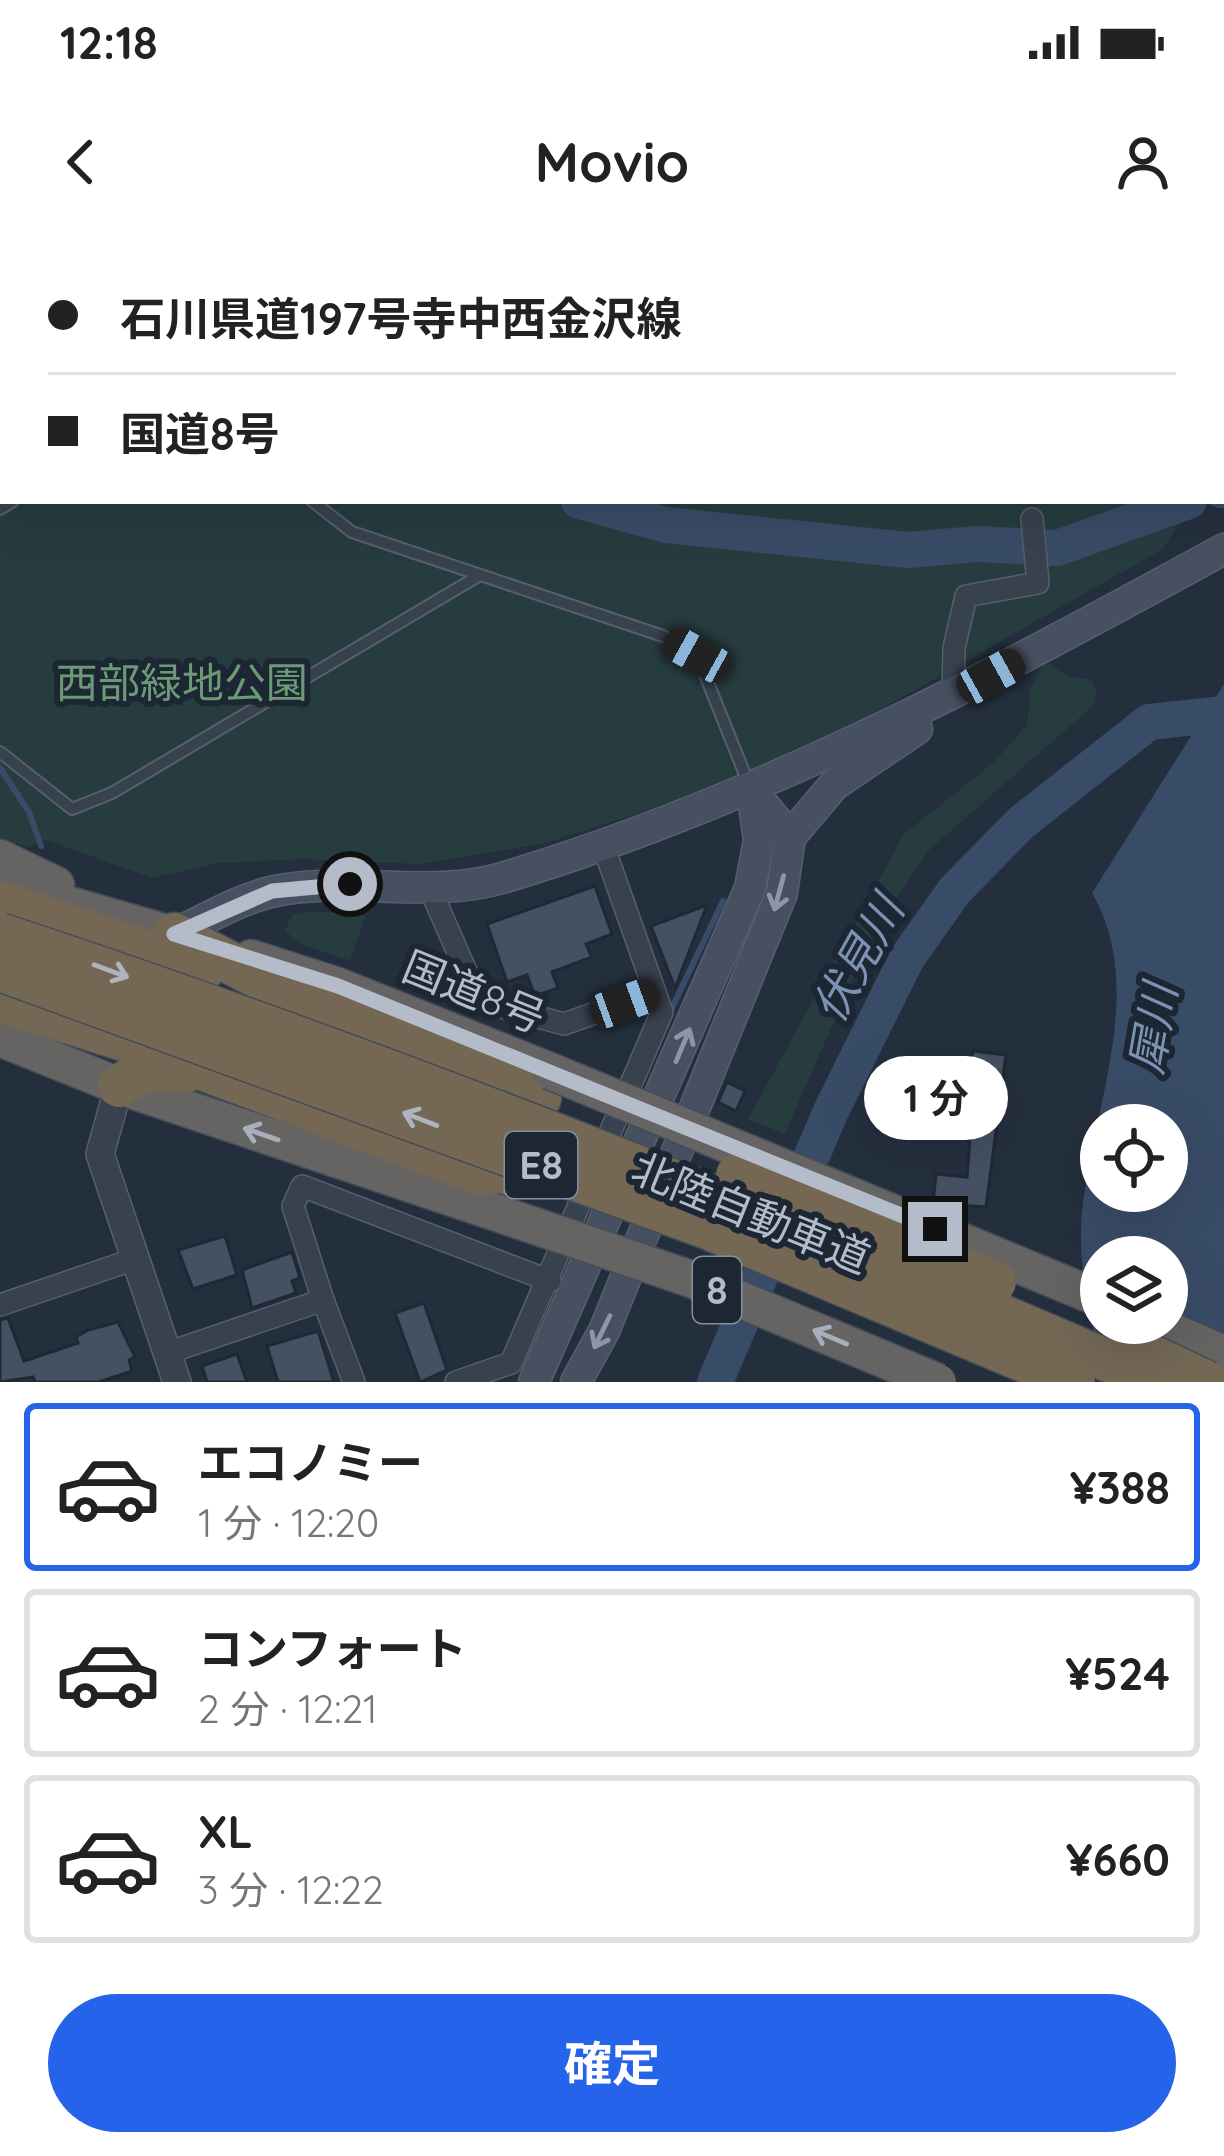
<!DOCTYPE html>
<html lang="ja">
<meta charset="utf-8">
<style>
:root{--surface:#fff;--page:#f2f2f2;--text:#222;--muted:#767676;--line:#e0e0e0;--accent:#2563eb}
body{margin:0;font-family:Quicksand,"Noto Sans JP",sans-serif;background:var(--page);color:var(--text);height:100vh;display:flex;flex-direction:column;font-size:45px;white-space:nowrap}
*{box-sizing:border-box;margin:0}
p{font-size:39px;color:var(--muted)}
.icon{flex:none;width:66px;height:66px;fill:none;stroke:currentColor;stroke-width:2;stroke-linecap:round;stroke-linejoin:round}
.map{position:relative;height:1142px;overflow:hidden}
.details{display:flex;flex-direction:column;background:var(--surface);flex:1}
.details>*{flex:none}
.guide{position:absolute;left:0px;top:0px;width:1224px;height:264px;box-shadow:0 12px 48px #0002;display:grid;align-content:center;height:264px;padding:0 48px;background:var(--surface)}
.fabs{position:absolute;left:1080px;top:864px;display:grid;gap:24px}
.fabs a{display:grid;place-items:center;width:108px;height:108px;border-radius:50%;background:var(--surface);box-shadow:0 12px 48px #0002;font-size:60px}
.end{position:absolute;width:54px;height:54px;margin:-27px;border:15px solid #b4bcc9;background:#111;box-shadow:0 0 0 6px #111}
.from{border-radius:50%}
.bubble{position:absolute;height:84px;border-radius:42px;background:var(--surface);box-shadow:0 12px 48px #0002;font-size:39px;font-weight:700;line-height:84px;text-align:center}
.car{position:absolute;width:36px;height:72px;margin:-36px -18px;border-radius:15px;box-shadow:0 0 9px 3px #0007;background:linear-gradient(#222 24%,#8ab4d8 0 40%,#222 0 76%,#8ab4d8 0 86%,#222 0)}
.guide b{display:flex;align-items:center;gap:42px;height:114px;font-size:45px}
.guide b+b{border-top:3px solid var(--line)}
.guide i{width:30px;height:30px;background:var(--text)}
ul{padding:21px 0 0;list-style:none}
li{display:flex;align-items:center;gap:36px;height:168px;margin:0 24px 18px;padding:0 24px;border:6px solid var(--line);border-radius:12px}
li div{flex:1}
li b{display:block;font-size:45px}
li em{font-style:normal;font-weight:700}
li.active{border-color:var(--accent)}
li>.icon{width:108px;height:108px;stroke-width:1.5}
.button{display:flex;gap:24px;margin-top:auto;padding:24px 48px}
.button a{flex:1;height:138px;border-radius:72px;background:var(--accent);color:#fff;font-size:48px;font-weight:700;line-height:138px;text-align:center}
.status{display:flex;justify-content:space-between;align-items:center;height:84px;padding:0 60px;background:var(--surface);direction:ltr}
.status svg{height:33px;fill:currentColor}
header{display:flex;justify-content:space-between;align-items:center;height:156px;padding:0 48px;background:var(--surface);font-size:54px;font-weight:700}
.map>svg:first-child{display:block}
</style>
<div class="status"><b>12:18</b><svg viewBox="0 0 49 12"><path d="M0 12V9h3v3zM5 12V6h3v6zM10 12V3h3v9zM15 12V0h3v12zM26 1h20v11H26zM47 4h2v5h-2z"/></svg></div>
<header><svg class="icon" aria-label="back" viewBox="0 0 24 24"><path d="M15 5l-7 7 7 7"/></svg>Movio<svg class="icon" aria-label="person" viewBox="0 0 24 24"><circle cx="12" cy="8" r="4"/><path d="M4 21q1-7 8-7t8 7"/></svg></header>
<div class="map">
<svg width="1224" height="1142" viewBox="0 0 1224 1142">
<rect width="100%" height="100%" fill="#242f3e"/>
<g fill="#263c3f">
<path d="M0 0H1224V232L1221 3H3V261H1193L1163 309 811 509 682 559 546 603 419 624 302 619 218 623 152 638 46 600 28 607 0 599Z"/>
<path d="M1045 422 1068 436 1091 440 1097 451 1094 465 929 610 870 698 785 894 748 879 904 594 993 523 1027 485 1031 446Z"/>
<path d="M311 671 366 675 350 721 298 703 285 690 293 674Z"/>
<path d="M448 711 463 757 431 749Z"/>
</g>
<path fill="#394c67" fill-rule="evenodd" d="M1224 444V1142H1105C1095 1091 1079 1040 1081 987 1086 881 1151 754 1092 653ZM1101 885H1167V951H1101ZM1101 1017H1167V1083H1101Z"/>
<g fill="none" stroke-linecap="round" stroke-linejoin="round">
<g stroke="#394c67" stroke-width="6">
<path d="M0 528 29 572 41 606"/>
<path d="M670 772 723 661"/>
</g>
<g stroke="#394c67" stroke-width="36">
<path d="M346 0 348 3"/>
<path d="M1221 250 1224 249"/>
<path d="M579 261 666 285 908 310 976 304 1057 308 1189 261"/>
<path d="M715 1142 831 871 907 718 955 650 1022 582 1149 482 1224 474"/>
</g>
</g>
<g fill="#455162" stroke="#1f2835" stroke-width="3">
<path d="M595 646 612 694 586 704 592 717 552 732 558 748 535 756 527 735 507 742 487 684Z"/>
<path d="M707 665 675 748 651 686Z"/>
<path d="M973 811 1006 815 986 967 933 963 936 934 967 937 971 886 959 884Z"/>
<path d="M727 842 745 851 736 871 718 862Z"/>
<path d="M225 996 237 1035 193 1049 178 1010Z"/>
<path d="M292 1012 300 1038 292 1041 296 1053 252 1068 242 1030Z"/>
<path d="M424 1063 447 1130 420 1142 395 1073Z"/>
<path d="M8 1078 24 1121 78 1103 76 1097 88 1090 118 1082 135 1117 129 1120 132 1131 99 1142H35L33 1137 0 1142V1080Z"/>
<path d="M318 1091 334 1142H278L267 1106Z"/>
<path d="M237 1114 247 1142H207L202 1126Z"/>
</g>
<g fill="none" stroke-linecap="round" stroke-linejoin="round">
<g stroke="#565f6c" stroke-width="14">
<g id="service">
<path d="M130 0 132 3"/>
<path d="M430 3 435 0"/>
<path d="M312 261 352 292 663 396 697 415 748 542"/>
<path d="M0 269 13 261"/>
<path d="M0 512 72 569 112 553 480 335"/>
</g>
</g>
<g stroke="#565f6c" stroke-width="24">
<g id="minor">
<path d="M953 457 954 408 966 356 1038 343 1032 279"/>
<path d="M428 644 479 761 564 784 655 752"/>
<path d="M323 1060 293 966 302 946 550 1041"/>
<path d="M0 1065 135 1019"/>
<path d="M167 1113 323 1060 354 1142"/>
<path d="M456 1142 511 1123 662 772 604 608"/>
</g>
</g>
<g stroke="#565f6c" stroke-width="30">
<path id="tertiary" d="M119 846 100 914 177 1142"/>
</g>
<g stroke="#565f6c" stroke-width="33">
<g id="secondary">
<path d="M790 597 834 545 917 489"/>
<path d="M174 694C205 680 241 658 275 651 348 636 431 659 502 638 759 561 990 437 1224 309"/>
<path d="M534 1142 750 648 759 600 752 551"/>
<path d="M576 1142 604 1091 782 653 790 597 752 551"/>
</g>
</g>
<g stroke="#434c59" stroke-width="39">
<g id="trunk">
<path d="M0 618 56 645"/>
<path d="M15 649 198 702"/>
<path d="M251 718 338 746 550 831"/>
<path d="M0 798 119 846 491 971"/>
<path d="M1154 1083 1224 1114"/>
</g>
</g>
<g stroke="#434c59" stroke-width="45">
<g id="motorway">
<path d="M0 662 203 730"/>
<path d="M174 694 324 771 540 858"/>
<path d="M0 761 130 802 503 942"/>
<path d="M119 846 143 831 185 832"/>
</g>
</g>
<use href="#service" stroke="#38414e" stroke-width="10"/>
<use href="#minor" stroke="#38414e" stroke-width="21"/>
<use href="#tertiary" stroke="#38414e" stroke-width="27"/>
<use href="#secondary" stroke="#465061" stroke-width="30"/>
<use href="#trunk" stroke="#656462" stroke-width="36"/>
<use href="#motorway" stroke="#746855" stroke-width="42"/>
<g stroke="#434c59" stroke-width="39" stroke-linecap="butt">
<g id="trunk-bridge">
<path d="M550 831 1101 1059"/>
<path d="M491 971 691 1039 938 1142"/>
</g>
</g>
<g stroke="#434c59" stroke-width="45" stroke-linecap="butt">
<g id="motorway-bridge">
<path d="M0 694C393 824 778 978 1157 1142"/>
<path d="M0 730 705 987 1074 1142"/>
<path d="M737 935 995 1042"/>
<path d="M1133 1107 1207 1142"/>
</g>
</g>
<use href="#trunk-bridge" stroke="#656462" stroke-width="36"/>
<use href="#motorway-bridge" stroke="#746855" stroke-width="42"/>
</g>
<defs><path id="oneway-shaft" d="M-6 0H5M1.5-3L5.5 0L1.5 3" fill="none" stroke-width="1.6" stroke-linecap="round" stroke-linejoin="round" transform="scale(3)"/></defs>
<g stroke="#8e96a5">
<use href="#oneway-shaft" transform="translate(779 653) rotate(105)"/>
<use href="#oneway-shaft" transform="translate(683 805) rotate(-67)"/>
<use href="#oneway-shaft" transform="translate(602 1092) rotate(116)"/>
</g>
<g stroke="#aeb4bd">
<use href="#oneway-shaft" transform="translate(111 731) rotate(20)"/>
<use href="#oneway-shaft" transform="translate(420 879) rotate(-159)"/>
</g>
<g stroke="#a8afba">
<use href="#oneway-shaft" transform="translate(261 894) rotate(-161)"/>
<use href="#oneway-shaft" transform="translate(830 1097) rotate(-157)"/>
</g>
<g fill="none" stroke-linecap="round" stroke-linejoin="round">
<path stroke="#b4bcc9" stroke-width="15" d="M350 644 272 651 174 694 338 746 935 989"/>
</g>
<g text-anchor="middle" stroke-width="12" stroke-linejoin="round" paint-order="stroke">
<g fill="#1d2633" stroke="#878f9c" stroke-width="3">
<rect x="505" y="892" width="72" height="66" rx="9"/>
<rect x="693" y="1017" width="48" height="66" rx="9"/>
</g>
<g font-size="39" font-weight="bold" fill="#b4bcc9">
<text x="541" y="939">E8</text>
<text x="717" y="1064">8</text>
</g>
<g font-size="42" fill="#6b9a76" stroke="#1d2633">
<text x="182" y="458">西部緑地公園</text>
</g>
<g font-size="42" fill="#b4bcc9" stroke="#1d2633">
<text transform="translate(474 752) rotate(22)" y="15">国道8号</text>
<text transform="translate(751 973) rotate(22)" y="15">北陸自動車道</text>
</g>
<g font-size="45" font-style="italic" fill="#7c92b1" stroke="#1d2633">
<text transform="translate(858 719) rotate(-61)" y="16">伏見川</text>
<text transform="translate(1153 789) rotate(-80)" y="16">犀川</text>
</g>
</g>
</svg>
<div class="fabs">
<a><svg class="icon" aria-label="locate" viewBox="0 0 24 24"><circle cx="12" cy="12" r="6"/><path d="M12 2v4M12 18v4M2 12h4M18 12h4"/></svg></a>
<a><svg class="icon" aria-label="layers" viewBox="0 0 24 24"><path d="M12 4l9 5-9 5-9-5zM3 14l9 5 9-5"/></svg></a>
</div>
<i class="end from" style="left:350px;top:644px"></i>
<i class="end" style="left:935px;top:989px"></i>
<div class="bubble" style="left:864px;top:816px;width:144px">1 分</div>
<i class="car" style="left:697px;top:415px;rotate:299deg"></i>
<i class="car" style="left:991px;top:436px;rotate:61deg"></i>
<i class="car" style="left:625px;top:763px;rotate:70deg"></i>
<div class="guide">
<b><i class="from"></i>石川県道197号寺中西金沢線</b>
<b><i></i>国道8号</b>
</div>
</div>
<section class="details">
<ul>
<li class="active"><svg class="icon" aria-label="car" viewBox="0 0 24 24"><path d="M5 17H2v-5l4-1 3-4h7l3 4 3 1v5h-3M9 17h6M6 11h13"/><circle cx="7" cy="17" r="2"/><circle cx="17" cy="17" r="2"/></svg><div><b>エコノミー</b><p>1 分 · 12:20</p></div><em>¥388</em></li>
<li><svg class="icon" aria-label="car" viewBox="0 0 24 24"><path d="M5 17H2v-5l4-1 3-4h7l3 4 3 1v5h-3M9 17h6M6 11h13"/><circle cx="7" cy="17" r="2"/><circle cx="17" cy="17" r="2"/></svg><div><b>コンフォート</b><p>2 分 · 12:21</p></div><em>¥524</em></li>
<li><svg class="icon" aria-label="car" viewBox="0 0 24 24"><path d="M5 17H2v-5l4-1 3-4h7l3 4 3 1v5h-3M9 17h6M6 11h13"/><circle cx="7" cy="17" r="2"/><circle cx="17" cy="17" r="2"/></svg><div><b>XL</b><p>3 分 · 12:22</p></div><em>¥660</em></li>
</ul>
<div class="button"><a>確定</a></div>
</section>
